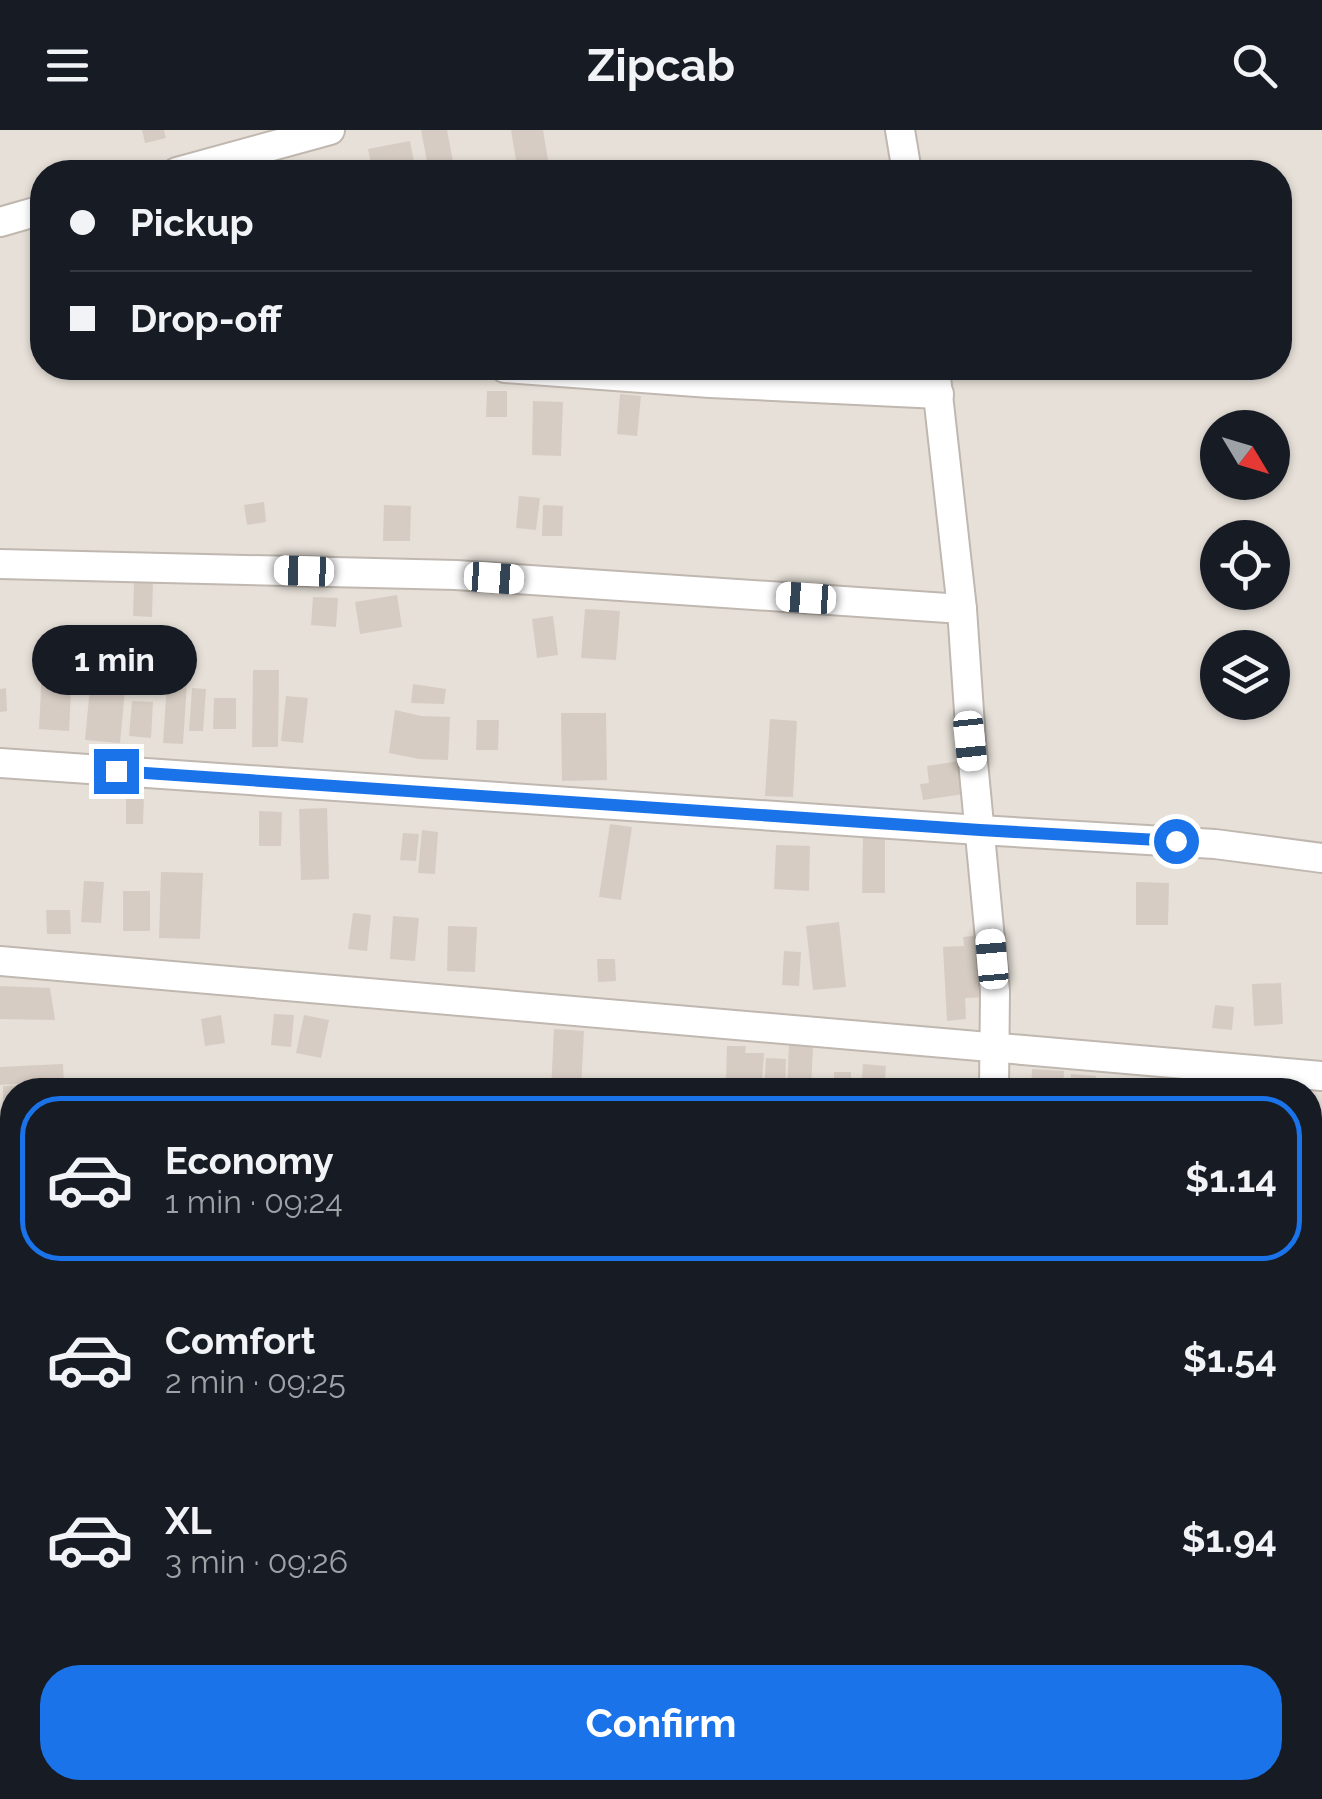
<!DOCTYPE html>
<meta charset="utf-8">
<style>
:root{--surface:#171b24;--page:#242831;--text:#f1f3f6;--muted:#9ea1a6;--line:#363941;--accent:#1a73e8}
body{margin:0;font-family:Raleway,sans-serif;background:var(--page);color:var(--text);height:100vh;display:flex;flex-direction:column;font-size:38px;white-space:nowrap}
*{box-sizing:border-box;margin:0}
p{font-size:32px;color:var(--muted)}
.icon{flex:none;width:55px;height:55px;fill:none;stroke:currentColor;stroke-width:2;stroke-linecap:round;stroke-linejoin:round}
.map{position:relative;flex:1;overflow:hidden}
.panel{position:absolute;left:0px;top:948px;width:1322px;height:722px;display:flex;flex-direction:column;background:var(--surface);border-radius:40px 40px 0 0;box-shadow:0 2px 8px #0004}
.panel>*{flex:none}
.hud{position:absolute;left:30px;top:30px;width:1262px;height:220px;border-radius:40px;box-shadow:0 2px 8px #0004;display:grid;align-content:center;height:220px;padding:0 40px;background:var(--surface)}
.needle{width:65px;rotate:128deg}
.tools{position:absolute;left:1200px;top:280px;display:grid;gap:20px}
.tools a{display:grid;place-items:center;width:90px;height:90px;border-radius:50%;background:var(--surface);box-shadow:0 2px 8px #0004;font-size:50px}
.end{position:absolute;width:45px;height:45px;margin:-22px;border:12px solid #1a73e8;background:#fff;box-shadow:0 0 0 5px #fff}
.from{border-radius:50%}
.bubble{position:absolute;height:70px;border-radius:35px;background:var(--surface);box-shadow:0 2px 8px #0004;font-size:32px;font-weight:700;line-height:70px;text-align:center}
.car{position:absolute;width:30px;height:60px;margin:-30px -15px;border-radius:12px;box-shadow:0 0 8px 2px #0007;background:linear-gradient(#fff 24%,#345 0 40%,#fff 0 76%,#345 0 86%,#fff 0)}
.hud b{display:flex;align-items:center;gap:35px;height:95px;font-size:38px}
.hud b+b{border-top:2px solid var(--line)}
.hud i{width:25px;height:25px;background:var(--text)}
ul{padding:18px 0 0;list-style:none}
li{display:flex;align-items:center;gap:30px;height:165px;margin:0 20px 15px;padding:0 20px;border:5px solid transparent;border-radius:40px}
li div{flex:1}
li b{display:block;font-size:38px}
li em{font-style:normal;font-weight:700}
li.active{border-color:var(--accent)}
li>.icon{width:90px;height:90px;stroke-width:1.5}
.button{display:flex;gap:20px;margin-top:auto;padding:20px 40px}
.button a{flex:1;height:115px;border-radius:40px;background:var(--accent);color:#fff;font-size:40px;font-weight:700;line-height:115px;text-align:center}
header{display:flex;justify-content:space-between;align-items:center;height:130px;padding:0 40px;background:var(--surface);font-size:45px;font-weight:700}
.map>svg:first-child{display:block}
</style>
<header><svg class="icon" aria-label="menu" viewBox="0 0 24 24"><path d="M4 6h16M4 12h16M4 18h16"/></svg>Zipcab<svg class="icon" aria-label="search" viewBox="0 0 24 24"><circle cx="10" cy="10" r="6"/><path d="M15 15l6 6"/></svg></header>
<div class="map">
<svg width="1322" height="1669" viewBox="0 0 1322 1669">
<rect width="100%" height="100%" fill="#f3efe9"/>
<path fill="#e6e0d8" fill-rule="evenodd" d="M0 0H1322V1669H0ZM42 42H1280V238H42ZM1218 298H1272V352H1218ZM1218 408H1272V462H1218ZM1218 518H1272V572H1218ZM12 960H1310V1658H12Z"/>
<g fill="#d6ccc3">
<path d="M142 0H164L166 8 145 13Z"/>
<path d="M421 0H447L455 42H429Z"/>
<path d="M511 0H543L550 42H518Z"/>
<path d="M410 11 416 42H373L368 19Z"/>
<path d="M487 261H507V287H486Z"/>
<path d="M620 264 641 266 637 306 617 304Z"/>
<path d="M533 271 563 272 561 326 532 325Z"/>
<path d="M519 366 540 368 536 400 516 398Z"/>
<path d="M264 372 266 392 247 395 244 375Z"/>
<path d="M384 375 411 376 410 411H383Z"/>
<path d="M543 375 563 376 562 406H542Z"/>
<path d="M134 453H153L152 487 133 486Z"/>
<path d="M397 465 402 497 360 504 355 472Z"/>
<path d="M313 467 338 468 336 497 311 495Z"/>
<path d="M585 479 620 481 616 530 581 528Z"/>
<path d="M553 486 558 525 537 528 532 489Z"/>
<path d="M168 536 188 537 183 614 163 613Z"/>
<path d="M42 539 72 540 69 601 39 599Z"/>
<path d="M253 540H279L278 617H252Z"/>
<path d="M91 546 126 549 120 613 85 610Z"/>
<path d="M413 554 446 559 444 574 411 573Z"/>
<path d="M6 558 7 581 0 582V559Z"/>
<path d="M192 558 206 559 203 601H189Z"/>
<path d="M286 566 308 568 303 613 281 611Z"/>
<path d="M214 568H236V599H213Z"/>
<path d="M132 571 153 572 151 608 129 606Z"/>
<path d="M395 580 421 586 450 587 448 630 419 629 389 623Z"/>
<path d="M561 583H606L607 650 562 651Z"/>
<path d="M770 589 797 591 793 667 765 666Z"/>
<path d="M477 590H499L498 620H476Z"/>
<path d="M959 631 964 664 923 670 920 654 929 653 927 636Z"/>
<path d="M126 665H144L143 694H126Z"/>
<path d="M327 678 329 749 301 750 299 679Z"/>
<path d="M259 681 282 682 281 716H259Z"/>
<path d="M610 694 632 697 621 770 599 767Z"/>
<path d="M422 700 438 702 435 744 418 743Z"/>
<path d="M403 703 419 704 416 731 400 730Z"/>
<path d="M863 705H885V763H862Z"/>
<path d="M776 715 810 716 809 761 774 759Z"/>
<path d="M161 742 203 743 200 809 159 808Z"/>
<path d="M84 751 104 752 101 793 81 792Z"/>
<path d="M1136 752 1169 753 1168 795H1136Z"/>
<rect x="123" y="761" width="27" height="40"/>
<path d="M46 780H70L71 804H47Z"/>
<path d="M353 783 371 785 367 821 348 819Z"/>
<path d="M393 786 419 788 415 831 390 829Z"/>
<path d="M839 792 846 857 813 860 806 796Z"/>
<path d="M448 796 477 797 475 842 447 841Z"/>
<path d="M984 805 988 867 965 868 966 889 947 891 943 817 964 816 963 807Z"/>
<path d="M784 821 801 822 799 856 782 855Z"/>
<path d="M597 829H615L616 851 598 852Z"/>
<path d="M1281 853 1283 894 1254 896 1252 854Z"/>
<path d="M0 856 50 858 55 890 0 889Z"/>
<path d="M1215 875 1234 877 1232 900 1212 898Z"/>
<path d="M274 884 294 885 291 917 271 915Z"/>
<path d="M221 885 225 913 205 916 201 889Z"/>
<path d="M304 885 329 890 321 928 296 923Z"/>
<path d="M554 899 584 901 581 960H551Z"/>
<path d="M789 914 813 916 811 960H787Z"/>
<path d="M727 916H746L745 923H764L762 952 745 951 744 957H726Z"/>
<path d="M766 928 786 929 785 960H764Z"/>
<path d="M63 934 64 960H49V952L0 955V937Z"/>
<path d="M863 934 886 936 884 960H861Z"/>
<path d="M1032 939 1064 941 1063 960H1031Z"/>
<rect x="834" y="942" width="17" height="18"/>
<path d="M1071 944 1096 946 1095 960H1070Z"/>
<rect x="1266" y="953" width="24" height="7"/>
<path d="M1119 954 1150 955 1149 960H1119Z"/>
<path d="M44 955V960H12V975H3V956Z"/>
<path d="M0 980H12V1013L0 1012Z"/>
<path d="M5 1048 12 1049V1089L1 1088Z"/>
<path d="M7 1427 11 1448 0 1450V1428Z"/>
<path d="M625 1658H659L656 1669H622Z"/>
<path d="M1001 1658H1025L1024 1667 1000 1665Z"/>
<path d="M1128 1658H1162L1160 1665 1128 1659Z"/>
</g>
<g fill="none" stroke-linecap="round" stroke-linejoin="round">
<g stroke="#c0b8b0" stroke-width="32">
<g id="minor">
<path d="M900 0 907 42"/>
<path d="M177 42 330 0"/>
<path d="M0 92 42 80"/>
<path d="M505 238 710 253 939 264"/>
<path d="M935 238 962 479 971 611 995 861 994 960"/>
<path d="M0 434 456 445 962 479"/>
<path d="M0 633 979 700 1215 714 1322 728"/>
<path d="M0 831 1322 946"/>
<path d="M0 1016 12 1018"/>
<path d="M1310 1165 1322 1166"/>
<path d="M1310 1411 1322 1413"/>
<path d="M0 1472 12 1474"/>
<path d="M1310 1623 1322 1625"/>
<path d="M173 1658 250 1669"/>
<path d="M946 1669 947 1658"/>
</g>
</g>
<g stroke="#c0b8b0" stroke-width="40">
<g id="tertiary">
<path d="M0 1211 12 1262"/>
<path d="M108 1658 111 1669"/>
</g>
</g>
<use href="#minor" stroke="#fff" stroke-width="28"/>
<use href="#tertiary" stroke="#fff" stroke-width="35"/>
</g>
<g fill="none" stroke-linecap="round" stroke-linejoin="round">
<path stroke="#1a73e8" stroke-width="12" d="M116 641 980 700 1176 711"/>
</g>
</svg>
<div class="tools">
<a><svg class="needle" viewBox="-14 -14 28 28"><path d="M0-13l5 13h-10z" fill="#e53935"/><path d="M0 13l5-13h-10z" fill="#9ea1a6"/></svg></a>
<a><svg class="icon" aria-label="locate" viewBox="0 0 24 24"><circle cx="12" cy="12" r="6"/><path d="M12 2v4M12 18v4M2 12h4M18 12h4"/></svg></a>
<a><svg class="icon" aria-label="layers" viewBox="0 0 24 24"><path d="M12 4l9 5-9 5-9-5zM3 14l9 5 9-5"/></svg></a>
</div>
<i class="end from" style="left:1176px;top:711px"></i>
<i class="end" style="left:116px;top:641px"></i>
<div class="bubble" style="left:32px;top:495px;width:165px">1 min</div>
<i class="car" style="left:304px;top:441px;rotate:272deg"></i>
<i class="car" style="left:494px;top:448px;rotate:94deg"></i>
<i class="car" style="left:806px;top:468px;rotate:274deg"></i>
<i class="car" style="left:970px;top:611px;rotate:174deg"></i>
<i class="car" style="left:992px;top:829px;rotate:355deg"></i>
<div class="hud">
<b><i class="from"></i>Pickup</b>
<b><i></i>Drop-off</b>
</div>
<section class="panel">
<ul>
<li class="active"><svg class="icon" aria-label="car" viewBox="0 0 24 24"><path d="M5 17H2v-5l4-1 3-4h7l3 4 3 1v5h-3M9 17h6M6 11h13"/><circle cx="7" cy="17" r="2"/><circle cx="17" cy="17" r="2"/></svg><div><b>Economy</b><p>1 min · 09:24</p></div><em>$1.14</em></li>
<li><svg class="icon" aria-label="car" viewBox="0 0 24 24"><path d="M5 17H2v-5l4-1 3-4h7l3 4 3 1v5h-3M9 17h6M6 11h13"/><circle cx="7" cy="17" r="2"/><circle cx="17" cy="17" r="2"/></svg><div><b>Comfort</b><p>2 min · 09:25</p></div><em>$1.54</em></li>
<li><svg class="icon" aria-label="car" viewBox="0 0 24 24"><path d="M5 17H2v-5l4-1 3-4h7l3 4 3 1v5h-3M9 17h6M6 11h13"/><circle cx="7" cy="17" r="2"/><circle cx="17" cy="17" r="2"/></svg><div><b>XL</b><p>3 min · 09:26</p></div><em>$1.94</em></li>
</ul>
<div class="button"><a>Confirm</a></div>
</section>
</div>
